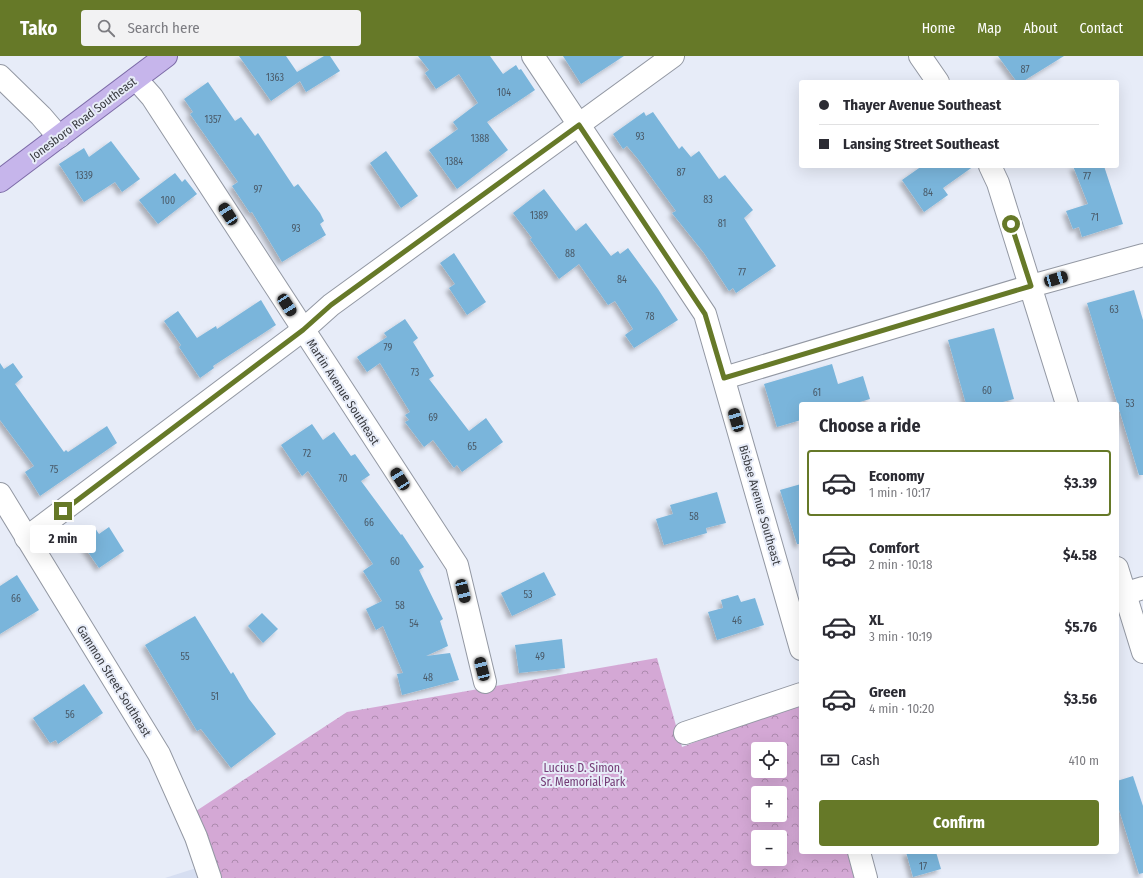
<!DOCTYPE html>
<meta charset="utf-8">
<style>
:root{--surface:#fff;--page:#f2f2f3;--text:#2b2b33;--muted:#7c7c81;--line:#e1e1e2;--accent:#667928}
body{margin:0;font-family:"Fira Sans Condensed",sans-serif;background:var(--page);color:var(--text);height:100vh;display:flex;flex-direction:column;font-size:15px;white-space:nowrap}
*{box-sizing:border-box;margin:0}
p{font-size:13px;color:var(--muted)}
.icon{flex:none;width:22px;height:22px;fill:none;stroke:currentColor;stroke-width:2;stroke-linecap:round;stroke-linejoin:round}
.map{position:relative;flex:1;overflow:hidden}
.sheet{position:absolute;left:799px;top:346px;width:320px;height:452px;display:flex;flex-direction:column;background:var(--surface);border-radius:4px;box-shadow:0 4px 16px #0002}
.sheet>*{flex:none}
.guide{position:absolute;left:799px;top:24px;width:320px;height:88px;border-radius:4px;box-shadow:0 4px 16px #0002;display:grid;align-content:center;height:88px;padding:0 20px;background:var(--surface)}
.tools{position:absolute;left:751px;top:686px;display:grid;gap:8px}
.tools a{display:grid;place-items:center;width:36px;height:36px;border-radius:4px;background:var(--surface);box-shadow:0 4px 16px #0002;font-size:20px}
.end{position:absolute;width:18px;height:18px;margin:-9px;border:5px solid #667928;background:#fff;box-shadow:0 0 0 2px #fff}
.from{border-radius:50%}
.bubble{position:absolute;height:28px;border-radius:4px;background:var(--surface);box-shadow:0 4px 16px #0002;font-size:13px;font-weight:700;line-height:28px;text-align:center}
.car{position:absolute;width:12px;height:24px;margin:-12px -6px;border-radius:5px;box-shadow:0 0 3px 1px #0007;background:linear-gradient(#222 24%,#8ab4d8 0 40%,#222 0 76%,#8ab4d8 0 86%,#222 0)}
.guide b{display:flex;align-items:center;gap:14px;height:38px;font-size:15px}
.guide b+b{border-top:1px solid var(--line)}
.guide i{width:10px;height:10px;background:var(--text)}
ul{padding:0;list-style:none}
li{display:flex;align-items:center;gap:12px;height:66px;margin:0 8px 6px;padding:0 12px;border:2px solid transparent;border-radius:4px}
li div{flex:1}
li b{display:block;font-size:15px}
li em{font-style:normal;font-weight:700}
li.active{border-color:var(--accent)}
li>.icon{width:36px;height:36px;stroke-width:1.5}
h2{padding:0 20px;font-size:18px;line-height:48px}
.pay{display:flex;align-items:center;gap:10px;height:44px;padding:0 20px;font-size:15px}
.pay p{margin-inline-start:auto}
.button{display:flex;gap:8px;margin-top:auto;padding:8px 20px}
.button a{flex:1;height:46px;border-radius:4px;background:var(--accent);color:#fff;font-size:16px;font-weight:700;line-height:46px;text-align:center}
header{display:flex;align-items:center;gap:24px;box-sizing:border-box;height:56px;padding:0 20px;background:var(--accent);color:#fff}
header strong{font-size:19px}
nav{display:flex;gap:22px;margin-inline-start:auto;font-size:14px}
.search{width:280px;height:36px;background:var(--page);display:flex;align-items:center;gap:10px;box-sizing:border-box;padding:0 14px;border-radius:4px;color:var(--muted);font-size:15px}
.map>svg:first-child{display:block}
</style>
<header>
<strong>Tako</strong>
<div class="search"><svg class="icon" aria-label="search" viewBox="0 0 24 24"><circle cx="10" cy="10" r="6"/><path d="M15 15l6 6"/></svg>Search here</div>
<nav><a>Home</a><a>Map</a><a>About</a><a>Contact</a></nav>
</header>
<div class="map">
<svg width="1143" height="822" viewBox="0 0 1143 822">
<defs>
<pattern id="park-crowns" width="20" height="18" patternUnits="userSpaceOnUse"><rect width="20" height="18" fill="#d4a8d5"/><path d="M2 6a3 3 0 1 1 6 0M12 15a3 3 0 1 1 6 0" fill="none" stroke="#ad8aae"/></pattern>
<filter id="shadow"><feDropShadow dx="-3.5" dy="3.5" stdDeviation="2" flood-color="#0004"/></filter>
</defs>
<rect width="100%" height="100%" fill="#e7ecf8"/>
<path fill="#d6def1" d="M212 807 216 822H165Z"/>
<path fill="url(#park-crowns)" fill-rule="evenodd" d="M657 602 682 691 801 646V796H851L859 822H216L193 757 347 656ZM758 693H780V715H758ZM758 737H780V759H758ZM758 781H780V803H758Z"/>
<g fill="#7ab5db" filter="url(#shadow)">
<path d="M239 0H286L297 16 324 0H330L340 15 306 36 300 25 271 45Z"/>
<path d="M418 0H490L503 18 516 9 519 14 521 13 535 34 487 66 508 94 457 133 429 94 458 73 453 66 478 47 459 18 436 33 425 17 429 14Z"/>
<path d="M563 0H624L581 28Z"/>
<path d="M998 0H1064L1022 26H1017Z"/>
<path d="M208 26 235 65 241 61 255 80 258 77 294 131 298 128 320 157 324 165 320 168 326 179 282 206 252 156 250 157 232 130 238 126 190 58 193 56 184 43Z"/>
<path d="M644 56 646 60 653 56 679 93 682 90 691 101 699 95 719 123 725 119 753 154 744 162 776 210 736 237 733 232 729 235 704 197 672 157 676 155 638 103 627 90 623 93 613 78Z"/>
<path d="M111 85 140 123 122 136 115 126 84 146 59 108 84 92 89 101Z"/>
<path d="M386 95 418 140 401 152 370 107Z"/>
<path d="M922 110H974L943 132 948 139 924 156 902 124Z"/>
<path d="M1073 110H1104L1123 168 1082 181 1079 171 1073 173 1066 155 1088 148Z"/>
<path d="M175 117 182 126 185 123 197 138 158 168 139 144Z"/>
<path d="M544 133 576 175 586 167 611 200 618 195 620 198 628 192 658 233 678 264 634 292 625 279 633 273 615 245 608 249 579 208 559 223 530 183 532 182 513 157Z"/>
<path d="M454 197 486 246 467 259 449 232 455 228 440 207Z"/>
<path d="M1134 234 1143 264V419H1139L1087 247Z"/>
<path d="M261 244 276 269 213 310 214 312 200 322 179 291 181 289 164 265 178 255 197 282 216 270 217 273Z"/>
<path d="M405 263 418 282 413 286 434 320 429 323 469 375 486 362 503 386 462 416 457 409 454 412 433 384 424 391 405 366 409 364 405 359 410 356 380 307 367 316 357 301 387 281 384 277Z"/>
<path d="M994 272 1014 343 995 348H966L948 284Z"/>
<path d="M0 307 4 313 13 307 23 321 15 328 64 396 66 394 68 396 107 370 117 387 40 440 25 416 34 410 0 364Z"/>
<path d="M832 308 838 328 863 320 870 343 853 348H801V364L777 371 764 328Z"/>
<path d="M312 368 323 384 334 376 351 400 355 398 370 419 361 425 401 479 402 478 424 511 419 514 443 563 440 565 448 590 426 600 450 597 459 624 402 639 397 618 403 617 383 570 376 574 366 553 382 545 363 515 373 508 308 415 302 420 281 389Z"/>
<path d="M801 428V488H797L780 434Z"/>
<path d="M717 436 726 467 706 472 707 477 664 489 656 463 673 458 670 449Z"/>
<path d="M93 469 99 478 109 471 124 495 99 512 77 480Z"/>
<path d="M544 516 556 539 512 560 501 537Z"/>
<path d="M17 519 39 554 0 578V530Z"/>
<path d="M738 539 741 546 755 542 764 569 717 584 708 556 723 552 721 544Z"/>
<path d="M262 557 278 573 263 587 248 570Z"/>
<path d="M195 560 231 618 233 616 249 643 276 678 231 712 201 673 197 675 145 589Z"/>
<path d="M562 583 565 612 519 617 515 589Z"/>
<path d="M84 628 103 657 58 688 56 684 50 687 33 662Z"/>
<path d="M1133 720 1143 750V817L1139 818 1117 747V725Z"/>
<path d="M906 796H936L941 813 913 821Z"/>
</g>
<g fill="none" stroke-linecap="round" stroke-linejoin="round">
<g stroke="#9398a3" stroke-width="24">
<g id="minor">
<path d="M533 0 705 258 801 593"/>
<path d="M920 0 938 26"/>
<path d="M0 20 41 60 59 81"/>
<path d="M136 23 152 41 457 509 485 626"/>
<path d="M990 110 998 127 1067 348"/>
<path d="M724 322 1031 230 1143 199"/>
<path d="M0 438 159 698 196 781 210 822"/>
<path d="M26 482 303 274 331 249 673 0"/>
<path d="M1117 512 1143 596"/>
<path d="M1117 540 1143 532"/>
<path d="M685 677 801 638"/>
<path d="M859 796 866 822"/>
</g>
</g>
<g stroke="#7c6ba7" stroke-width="24">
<path id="major" d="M0 125 166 0"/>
</g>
<use href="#minor" stroke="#fff" stroke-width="22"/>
<use href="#major" stroke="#c6b5eb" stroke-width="22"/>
</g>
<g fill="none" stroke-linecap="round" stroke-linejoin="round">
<path stroke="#667928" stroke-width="5" d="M63 455 303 274 331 249 579 69 705 258 724 322 1031 230 1011 168"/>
</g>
<g text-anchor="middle" stroke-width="4" stroke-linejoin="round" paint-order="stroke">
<g font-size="10" fill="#4a5a68">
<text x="1025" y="17">87</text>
<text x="275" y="25">1363</text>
<text x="504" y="40">104</text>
<text x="213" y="67">1357</text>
<text x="640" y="84">93</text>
<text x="480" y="86">1388</text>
<text x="454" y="109">1384</text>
<text x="681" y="120">87</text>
<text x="84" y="123">1339</text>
<text x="1087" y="124">77</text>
<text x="258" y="137">97</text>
<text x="928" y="140">84</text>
<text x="708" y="147">83</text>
<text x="168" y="148">100</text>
<text x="539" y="163">1389</text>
<text x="1095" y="165">71</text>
<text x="722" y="171">81</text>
<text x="296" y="176">93</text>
<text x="570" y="201">88</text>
<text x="742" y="220">77</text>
<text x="622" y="227">84</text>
<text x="1114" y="257">63</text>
<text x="650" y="264">78</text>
<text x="388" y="295">79</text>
<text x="415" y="320">73</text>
<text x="987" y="338">60</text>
<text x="817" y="340">61</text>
<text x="1130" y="351">53</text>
<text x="433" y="365">69</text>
<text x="472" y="394">65</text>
<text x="307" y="401">72</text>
<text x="54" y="417">75</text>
<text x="343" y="426">70</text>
<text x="694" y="464">58</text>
<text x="369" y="470">66</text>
<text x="395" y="509">60</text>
<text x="528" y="542">53</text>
<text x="16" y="546">66</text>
<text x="400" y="553">58</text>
<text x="737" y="568">46</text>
<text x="414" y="571">54</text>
<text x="185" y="604">55</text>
<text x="540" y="604">49</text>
<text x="428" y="625">48</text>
<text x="215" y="644">51</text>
<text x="70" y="662">56</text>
<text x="923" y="814">17</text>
</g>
<g font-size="12" fill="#3a3c41" stroke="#e7ecf8">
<text transform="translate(83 63) rotate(-37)" y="4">Jonesboro Road Southeast</text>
<text transform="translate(343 336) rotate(57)" y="4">Martin Avenue Southeast</text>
<text transform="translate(760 449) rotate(74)" y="4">Bisbee Avenue Southeast</text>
<text transform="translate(114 625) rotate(58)" y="4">Gammon Street Southeast</text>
</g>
<g font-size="12" fill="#743c76" stroke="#e7ecf8">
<text x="583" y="716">Lucius D. Simon,<tspan x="583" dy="14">Sr. Memorial Park</tspan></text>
</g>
</g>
</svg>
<div class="tools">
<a><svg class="icon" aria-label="locate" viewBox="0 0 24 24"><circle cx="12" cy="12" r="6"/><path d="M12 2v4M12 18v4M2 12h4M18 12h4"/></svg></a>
<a>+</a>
<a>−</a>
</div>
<i class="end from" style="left:1011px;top:168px"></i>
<i class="end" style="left:63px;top:455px"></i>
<div class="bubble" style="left:30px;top:469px;width:66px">2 min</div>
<i class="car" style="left:228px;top:158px;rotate:327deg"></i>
<i class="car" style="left:1056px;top:223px;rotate:74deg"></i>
<i class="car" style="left:287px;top:249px;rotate:147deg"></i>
<i class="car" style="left:736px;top:364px;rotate:344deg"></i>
<i class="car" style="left:400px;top:423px;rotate:327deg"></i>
<i class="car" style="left:463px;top:535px;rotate:166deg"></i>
<i class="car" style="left:482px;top:613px;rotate:346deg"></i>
<div class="guide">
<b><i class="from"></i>Thayer Avenue Southeast</b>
<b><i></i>Lansing Street Southeast</b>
</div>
<section class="sheet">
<h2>Choose a ride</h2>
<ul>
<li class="active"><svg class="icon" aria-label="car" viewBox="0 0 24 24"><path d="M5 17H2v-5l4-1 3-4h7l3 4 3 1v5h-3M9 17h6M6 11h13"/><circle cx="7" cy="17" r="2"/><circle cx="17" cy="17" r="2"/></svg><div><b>Economy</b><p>1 min · 10:17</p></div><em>$3.39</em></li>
<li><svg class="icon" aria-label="car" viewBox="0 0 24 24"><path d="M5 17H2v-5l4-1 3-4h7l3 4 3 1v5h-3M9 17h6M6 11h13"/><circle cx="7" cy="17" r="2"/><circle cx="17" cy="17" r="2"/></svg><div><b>Comfort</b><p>2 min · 10:18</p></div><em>$4.58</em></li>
<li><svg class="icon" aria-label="car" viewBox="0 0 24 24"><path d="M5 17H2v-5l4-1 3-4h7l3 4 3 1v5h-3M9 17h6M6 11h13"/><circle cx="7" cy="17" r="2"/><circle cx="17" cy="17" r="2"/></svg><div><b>XL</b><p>3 min · 10:19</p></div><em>$5.76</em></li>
<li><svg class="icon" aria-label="car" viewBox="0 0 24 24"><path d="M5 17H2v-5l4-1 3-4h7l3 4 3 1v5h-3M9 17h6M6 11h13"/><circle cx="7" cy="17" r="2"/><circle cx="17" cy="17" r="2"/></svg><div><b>Green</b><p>4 min · 10:20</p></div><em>$3.56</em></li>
</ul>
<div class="pay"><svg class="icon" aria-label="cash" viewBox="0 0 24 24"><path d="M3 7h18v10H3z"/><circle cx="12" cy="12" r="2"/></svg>Cash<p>410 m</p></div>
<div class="button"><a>Confirm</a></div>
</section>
</div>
